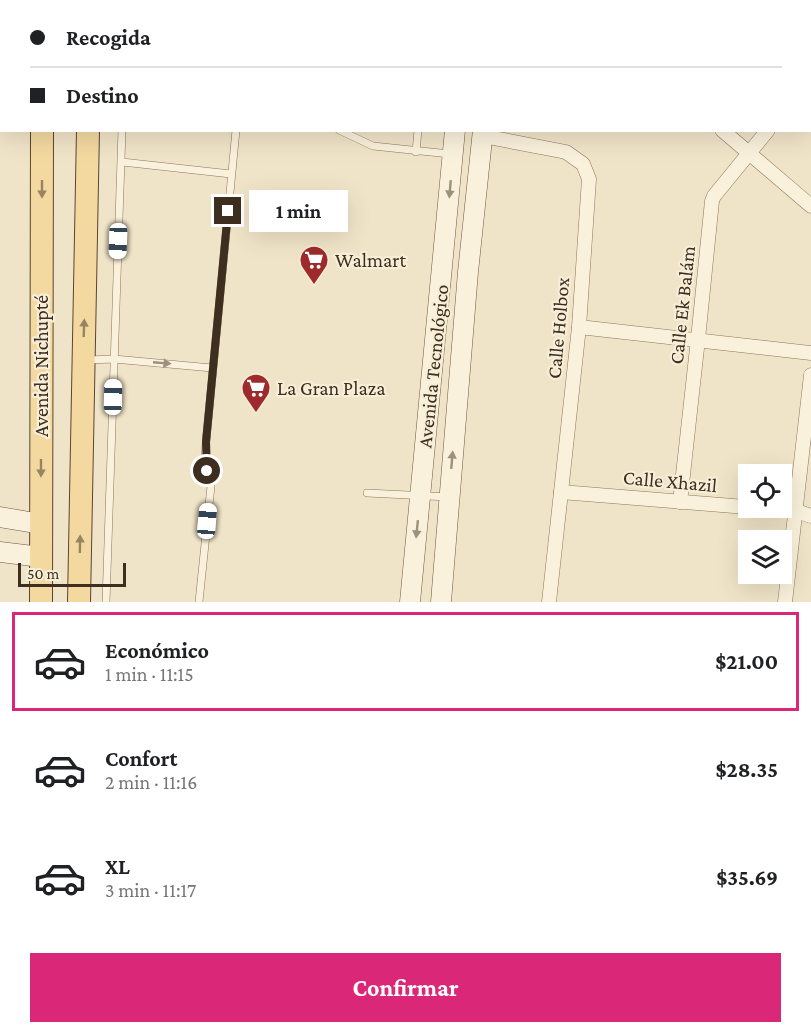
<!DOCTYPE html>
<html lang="es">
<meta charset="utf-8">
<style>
:root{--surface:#fff;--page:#f6f6f6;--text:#202124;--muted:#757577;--line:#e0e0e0;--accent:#db2777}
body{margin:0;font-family:"Crimson Pro",serif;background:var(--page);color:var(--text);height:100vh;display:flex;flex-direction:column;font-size:22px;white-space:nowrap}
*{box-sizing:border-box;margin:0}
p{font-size:20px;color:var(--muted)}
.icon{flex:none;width:33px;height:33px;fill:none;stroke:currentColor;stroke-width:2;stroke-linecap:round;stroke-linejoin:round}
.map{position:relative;height:602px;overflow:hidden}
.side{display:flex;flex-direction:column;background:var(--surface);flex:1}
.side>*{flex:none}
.banner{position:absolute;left:0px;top:0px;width:812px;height:132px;box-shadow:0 6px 24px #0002;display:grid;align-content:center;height:132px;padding:0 30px;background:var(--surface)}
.fabs{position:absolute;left:738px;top:464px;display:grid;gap:12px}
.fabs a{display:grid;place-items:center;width:54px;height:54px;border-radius:0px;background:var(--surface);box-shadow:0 6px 24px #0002;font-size:30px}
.scale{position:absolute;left:18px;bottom:15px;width:108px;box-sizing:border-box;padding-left:6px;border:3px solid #3d2e20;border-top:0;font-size:16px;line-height:21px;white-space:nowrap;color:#3d2e20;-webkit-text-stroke:4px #f7eed8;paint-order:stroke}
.end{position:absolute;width:27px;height:27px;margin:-14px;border:8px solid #3d2e20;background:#fff;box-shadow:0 0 0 3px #fff}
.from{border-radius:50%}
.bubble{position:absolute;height:42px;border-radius:0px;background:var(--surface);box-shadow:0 6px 24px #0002;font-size:20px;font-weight:700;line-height:42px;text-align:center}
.car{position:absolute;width:18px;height:36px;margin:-18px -9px;border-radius:8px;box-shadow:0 0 4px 2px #0007;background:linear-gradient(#fff 24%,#345 0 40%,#fff 0 76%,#345 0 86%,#fff 0)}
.banner b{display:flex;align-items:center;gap:21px;height:57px;font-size:22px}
.banner b+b{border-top:2px solid var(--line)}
.banner i{width:15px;height:15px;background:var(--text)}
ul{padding:10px 0 0;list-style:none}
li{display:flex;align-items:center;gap:18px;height:99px;margin:0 12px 9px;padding:0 18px;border:3px solid transparent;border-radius:0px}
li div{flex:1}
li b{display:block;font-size:22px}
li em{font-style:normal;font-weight:700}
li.current{border-color:var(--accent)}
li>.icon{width:54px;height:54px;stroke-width:1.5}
.action{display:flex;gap:12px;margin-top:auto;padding:12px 30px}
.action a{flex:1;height:69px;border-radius:0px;background:var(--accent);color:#fff;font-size:24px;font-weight:700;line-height:69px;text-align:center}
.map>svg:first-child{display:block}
</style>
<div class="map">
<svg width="811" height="602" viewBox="0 0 811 602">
<rect width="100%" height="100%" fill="#f0e4c8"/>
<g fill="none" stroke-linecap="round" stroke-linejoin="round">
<g stroke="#8d765c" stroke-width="8">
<g id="lane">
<path d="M339 130 373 146 450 154"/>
<path d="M416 152 418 130"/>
<path d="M122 162 231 174"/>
<path d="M88 360 114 359 212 368"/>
<path d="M367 493 449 497"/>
<path d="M106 602 122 130"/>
<path d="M199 602 211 486 205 461 206 442 236 130"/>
</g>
</g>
<g stroke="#8d765c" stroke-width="15">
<g id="street">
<path d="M189 2V0"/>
<path d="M302 2V0"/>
<path d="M634 2 635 0"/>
<path d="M0 8H2"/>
<path d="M810 76 811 75"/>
<path d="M722 130 811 206"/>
<path d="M483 136 566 152 583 164 589 179 579 327 549 602"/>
<path d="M579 327 811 353"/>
<path d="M561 492 796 511 811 516"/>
<path d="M680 502 698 339 712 201 714 196 768 130"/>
<path d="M785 602 811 375"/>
</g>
</g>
<g stroke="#6f573f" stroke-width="21">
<g id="secondary">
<path d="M749 0 751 2"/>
<path d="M806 0 808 2"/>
<path d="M470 2V0"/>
<path d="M497 2 498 0"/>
<path d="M810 50 811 51"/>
<path d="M0 517 41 524"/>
<path d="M0 552 41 557"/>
<path d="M410 602 455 130"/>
<path d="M441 602 468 272 483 130"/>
</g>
</g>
<g stroke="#5b4430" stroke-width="24">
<g id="primary">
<path d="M43 2V0"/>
<path d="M90 2V0"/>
<path d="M41 602 42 130"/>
<path d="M79 602 88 130"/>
</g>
</g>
<use href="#lane" stroke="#faf1dc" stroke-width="7"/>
<use href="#street" stroke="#faf1dc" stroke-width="14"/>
<use href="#secondary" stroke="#faf1dc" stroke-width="20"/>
<use href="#primary" stroke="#f3d9a0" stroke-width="22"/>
</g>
<defs><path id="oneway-solid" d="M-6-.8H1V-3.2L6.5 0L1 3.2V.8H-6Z" transform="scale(1.5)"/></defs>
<g fill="#988460">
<use href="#oneway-solid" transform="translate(42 189) rotate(90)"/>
<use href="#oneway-solid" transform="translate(84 328) rotate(-88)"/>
<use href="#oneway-solid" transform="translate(41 468) rotate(90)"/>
<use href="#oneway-solid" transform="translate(80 544) rotate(-89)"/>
</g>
<g fill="#9c907e">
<use href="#oneway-solid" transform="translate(450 189) rotate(95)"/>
<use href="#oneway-solid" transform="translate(162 363) rotate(5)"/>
<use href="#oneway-solid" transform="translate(452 460) rotate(-85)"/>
<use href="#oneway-solid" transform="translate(417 529) rotate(96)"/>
</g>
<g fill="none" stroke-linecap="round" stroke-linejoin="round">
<path stroke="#3d2e20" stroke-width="8" d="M207 471 206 442 228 211"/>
</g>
<defs>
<g id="supermarket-pin" transform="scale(1.5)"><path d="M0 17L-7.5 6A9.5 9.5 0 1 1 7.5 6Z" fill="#9e2a2b" stroke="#f7eed8"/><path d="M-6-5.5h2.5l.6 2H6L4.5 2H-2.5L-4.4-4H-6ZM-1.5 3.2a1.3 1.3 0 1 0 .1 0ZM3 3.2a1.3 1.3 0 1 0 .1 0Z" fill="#fff"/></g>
</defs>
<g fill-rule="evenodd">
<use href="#supermarket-pin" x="314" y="260"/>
<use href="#supermarket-pin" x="256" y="388"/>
</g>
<g text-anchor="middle" stroke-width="4.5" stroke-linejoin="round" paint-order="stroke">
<g font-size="20" fill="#3d2e20" stroke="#f7eed8" text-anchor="start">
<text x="335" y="267">Walmart</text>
<text x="277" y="395">La Gran Plaza</text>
</g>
<g font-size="20" fill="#3d2e20" stroke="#f7eed8">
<text transform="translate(682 305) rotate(-84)" y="7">Calle Ek Balám</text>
<text transform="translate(558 328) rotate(-85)" y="7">Calle Holbox</text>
<text transform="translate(41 366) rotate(-90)" y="7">Avenida Nichupté</text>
<text transform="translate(433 366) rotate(-84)" y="7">Avenida Tecnológico</text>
<text transform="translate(670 481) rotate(5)" y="7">Calle Xhazil</text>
</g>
</g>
</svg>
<div class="fabs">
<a><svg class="icon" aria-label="locate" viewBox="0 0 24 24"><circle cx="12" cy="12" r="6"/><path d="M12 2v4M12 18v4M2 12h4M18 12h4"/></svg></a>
<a><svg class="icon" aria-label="layers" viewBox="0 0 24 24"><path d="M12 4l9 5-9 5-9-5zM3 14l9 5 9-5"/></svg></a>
</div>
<div class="scale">50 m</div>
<i class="end from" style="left:207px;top:471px"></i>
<i class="end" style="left:228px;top:211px"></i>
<div class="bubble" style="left:249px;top:190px;width:99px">1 min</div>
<i class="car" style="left:118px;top:241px;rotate:182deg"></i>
<i class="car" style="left:113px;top:397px;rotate:1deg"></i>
<i class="car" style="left:207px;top:521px;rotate:5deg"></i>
<div class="banner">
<b><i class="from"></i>Recogida</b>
<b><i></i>Destino</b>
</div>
</div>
<section class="side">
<ul>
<li class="current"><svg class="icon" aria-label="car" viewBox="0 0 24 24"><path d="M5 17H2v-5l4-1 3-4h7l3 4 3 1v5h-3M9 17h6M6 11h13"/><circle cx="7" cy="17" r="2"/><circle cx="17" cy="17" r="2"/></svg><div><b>Económico</b><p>1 min · 11:15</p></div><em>$21.00</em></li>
<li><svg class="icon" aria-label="car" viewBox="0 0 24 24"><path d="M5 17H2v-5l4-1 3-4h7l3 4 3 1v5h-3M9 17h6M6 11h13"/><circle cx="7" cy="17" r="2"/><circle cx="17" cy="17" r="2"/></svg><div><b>Confort</b><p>2 min · 11:16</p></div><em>$28.35</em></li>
<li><svg class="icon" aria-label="car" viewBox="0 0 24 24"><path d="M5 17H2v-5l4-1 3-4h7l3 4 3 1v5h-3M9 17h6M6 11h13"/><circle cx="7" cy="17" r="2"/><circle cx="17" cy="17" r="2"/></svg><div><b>XL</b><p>3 min · 11:17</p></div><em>$35.69</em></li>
</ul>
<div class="action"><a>Confirmar</a></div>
</section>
